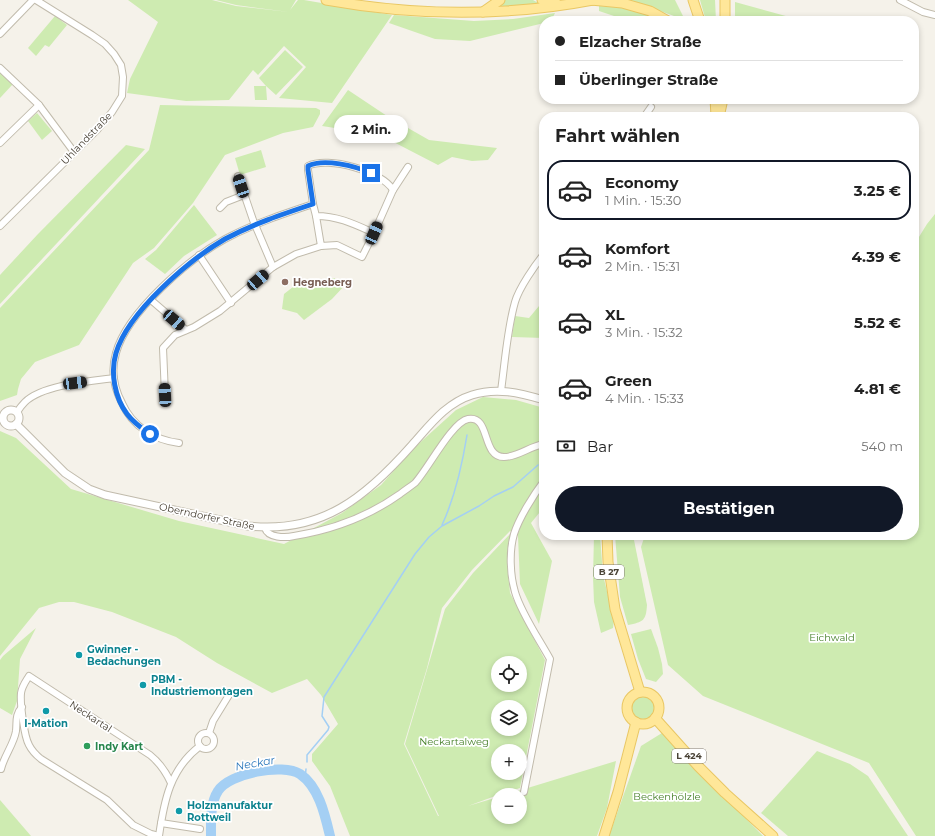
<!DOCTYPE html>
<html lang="de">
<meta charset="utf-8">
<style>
:root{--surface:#fff;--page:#f2f2f2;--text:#222;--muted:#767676;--line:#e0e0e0;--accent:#111827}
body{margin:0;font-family:Montserrat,sans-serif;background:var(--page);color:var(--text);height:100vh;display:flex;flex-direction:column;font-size:15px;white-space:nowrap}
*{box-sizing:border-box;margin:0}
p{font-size:13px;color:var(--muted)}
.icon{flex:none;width:22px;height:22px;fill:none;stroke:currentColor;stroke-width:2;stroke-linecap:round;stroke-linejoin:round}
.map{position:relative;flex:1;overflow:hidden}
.drawer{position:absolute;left:539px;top:112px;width:380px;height:428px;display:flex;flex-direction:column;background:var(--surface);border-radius:16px;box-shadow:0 2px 6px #0003}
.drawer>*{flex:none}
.banner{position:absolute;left:539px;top:16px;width:380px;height:88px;border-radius:16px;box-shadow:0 2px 6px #0003;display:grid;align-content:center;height:88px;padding:0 16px;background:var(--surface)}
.controls{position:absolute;left:491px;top:656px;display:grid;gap:8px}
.controls a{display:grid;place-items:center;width:36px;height:36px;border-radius:50%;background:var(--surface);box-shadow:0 2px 6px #0003;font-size:20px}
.end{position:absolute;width:18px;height:18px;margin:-9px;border:5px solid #1a73e8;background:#fff;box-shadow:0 0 0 2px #fff}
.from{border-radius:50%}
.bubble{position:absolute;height:28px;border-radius:14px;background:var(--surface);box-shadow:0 2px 6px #0003;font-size:13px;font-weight:700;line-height:28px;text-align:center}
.car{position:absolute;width:12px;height:24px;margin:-12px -6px;border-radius:5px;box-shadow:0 0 3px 1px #0007;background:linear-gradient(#222 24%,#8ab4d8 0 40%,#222 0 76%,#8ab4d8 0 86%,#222 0)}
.banner b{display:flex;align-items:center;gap:14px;height:38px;font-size:15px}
.banner b+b{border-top:1px solid var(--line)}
.banner i{width:10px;height:10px;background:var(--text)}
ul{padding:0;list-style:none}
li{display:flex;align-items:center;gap:12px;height:60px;margin:0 8px 6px;padding:0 8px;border:2px solid transparent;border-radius:16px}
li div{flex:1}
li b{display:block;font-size:15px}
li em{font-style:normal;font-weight:700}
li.on{border-color:var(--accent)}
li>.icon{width:36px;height:36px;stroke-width:1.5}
h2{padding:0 16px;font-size:18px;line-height:48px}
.pay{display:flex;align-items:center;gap:10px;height:44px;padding:0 16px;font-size:15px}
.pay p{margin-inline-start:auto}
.cta{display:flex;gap:8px;margin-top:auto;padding:8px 16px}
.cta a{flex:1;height:46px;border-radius:24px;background:var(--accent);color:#fff;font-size:16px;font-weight:700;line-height:46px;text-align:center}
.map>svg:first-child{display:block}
</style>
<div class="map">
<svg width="935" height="836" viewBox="0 0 935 836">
<rect width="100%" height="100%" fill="#f5f2ea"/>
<g fill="#ceebb1" fill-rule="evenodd">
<path d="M128 0H212L236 6 289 12 236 5 216 0H296L290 10 298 0H304L392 15 332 103 279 98 306 67 284 46 258 75 253 70 229 100 186 101 127 93 130 79 158 22Z"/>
<path d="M503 0H533L540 4 496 8Z"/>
<path d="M630 0H675L685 20Z"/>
<path d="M700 0H715L716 21H706Z"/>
<path d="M735 2 804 21H735Z"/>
<path d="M599 6C623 7 641 11 663 21H629L599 11Z"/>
<path d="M555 13 551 21H544V23L470 41 435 39 389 23 394 15 474 21 513 19Z"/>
<path d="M55 16 67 25 49 47 45 45 36 56 28 48Z"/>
<path d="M285 50 303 67 276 95 266 86 267 100H255L254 86H266L259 78Z"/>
<path d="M0 72 13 84 0 98Z"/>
<path d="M348 90 387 116 429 140 497 148 488 160 472 161 452 157 438 165 380 135 322 126Z"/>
<path d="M160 105 316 108 320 110V114L313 127 283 133 225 155 193 203 154 248 133 263 79 345 35 362 21 379 18 389 17 395 0 401V308L149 150Z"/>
<path d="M37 113 52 131 42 140 28 121Z"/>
<path d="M126 145 145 149 0 304V275L38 234Z"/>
<path d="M261 150 266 167 240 175 235 158Z"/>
<path d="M194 205 217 235 184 256 165 274 145 259 156 250Z"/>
<path d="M935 214V836H916L869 763 703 696 668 665 641 547 645 535H914V245L927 224Z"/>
<path d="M334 278 345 285 332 299 304 320 297 313 282 309 284 294 298 283 313 284Z"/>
<path d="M544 300V338L512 337 515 316 529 318Z"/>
<path d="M483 397 516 400 544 408V507L531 523 552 561 539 624 520 584 518 536 510 531 472 570 442 608 427 668 404 744 438 816H439L405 744 445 609 473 573 510 534 508 570 510 593 545 660 520 788 498 795 468 806 498 797V817H520V795H505L616 761 607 808 597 836H350L330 786 312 761V754L338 724 321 695 307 679 272 693 217 663 176 637 112 612 74 602H59L39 608 0 656V431L16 438 71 489 179 521 284 544 342 513 381 485 414 448 456 410ZM498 663H520V685H498ZM498 707H520V729H498ZM498 751H520V773H498Z"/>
<path d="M594 535H600L603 575 614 620 613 628 601 633 594 602 593 577Z"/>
<path d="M615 535H633L647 605C646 621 643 622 628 625L620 597Z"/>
<path d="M36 628 20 659 17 701 12 715 0 708V660L3 656Z"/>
<path d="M651 629 658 648 662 664 663 674 656 682 646 679 638 659 631 634Z"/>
<circle cx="643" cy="708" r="11"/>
<path d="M662 733 763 836H609L641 746Z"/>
<path d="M817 751 850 764 868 776 908 836H788L761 813Z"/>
<path d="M0 800 31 836H0Z"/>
</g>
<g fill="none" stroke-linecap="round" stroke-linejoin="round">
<g stroke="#a4cff4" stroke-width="1.5">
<path d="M442 525C455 497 462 466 467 435"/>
<path d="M307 762V755L328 730 329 727 322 716 324 697 415 554 429 537 442 526 479 506 494 496 513 487 538 465"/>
<path d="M305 779 306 769"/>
</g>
<path stroke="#a4cff4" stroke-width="10" d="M211 836C211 822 210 803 218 791 229 773 283 763 300 774 319 787 325 815 330 836"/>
<g stroke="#c1bbac" stroke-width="8">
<g id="minor">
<path d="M900 0 923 12 935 15"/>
<path d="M0 34 33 0"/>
<path d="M0 68 39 105 74 152"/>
<path d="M644 117 651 107"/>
<path d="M0 143 39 105"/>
<path d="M238 176 253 220 273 267"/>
<path d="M313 204 316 216C338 216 354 224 374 233L393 190"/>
<path d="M220 208 226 202 244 195"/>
<path d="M316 216 321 246 337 245 362 257 374 233"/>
<path d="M0 226 97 130 112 112 122 96 123 77 121 65 114 54 105 44 92 35 36 0"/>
<path d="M199 255 231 303"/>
<path d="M151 300 186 330"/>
<path d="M501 391C505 362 507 330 515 302 519 288 535 265 544 254"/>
<path d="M165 395 163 348 175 335 194 327 220 311 273 267 296 254 321 246"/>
<path d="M17 412C19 409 22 405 25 402 42 385 90 381 114 378"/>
<path d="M179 443C154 440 132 426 122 403 114 388 111 370 116 353 127 312 189 259 225 239 253 224 283 214 313 204L308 170V166C328 156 382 171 393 190L408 167"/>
<path d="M265 528C268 538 285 538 294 536 332 530 369 516 400 494 405 490 410 487 415 483 428 469 452 422 468 419 491 415 481 457 504 457 518 457 530 446 544 444"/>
<circle cx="206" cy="741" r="8"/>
<path d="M209 733 213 721 229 695"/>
<path d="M1 769C4 756 14 744 16 731 17 721 15 715 22 707"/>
<path d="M524 792 550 659C539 639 521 613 515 592 510 575 509 551 514 534 519 518 534 494 544 481"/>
<path d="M161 823 200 829"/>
<path d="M159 836 151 834 133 825 107 800 41 759C36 755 32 751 29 745 24 736 20 703 21 693 22 686 26 681 29 676L150 755C160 763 166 772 171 783"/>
<path d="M159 836C164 801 170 769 200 746"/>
</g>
</g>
<g stroke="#c1bbac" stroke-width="9">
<g id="tertiary">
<circle cx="11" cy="418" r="8"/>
<path d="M16 424 65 473 89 489 105 495 248 526C322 534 366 497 412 445 430 425 446 403 472 395 497 387 520 393 544 400"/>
</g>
</g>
<g stroke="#e9c764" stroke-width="11">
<g id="primary">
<path d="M326 0C415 16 504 17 593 0"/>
<path d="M542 0 557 4"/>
<path d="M591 0 622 3 650 11 668 21"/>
<path d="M693 0 700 21"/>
<path d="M725 0V21"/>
<path d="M483 12 500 0"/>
<path d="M715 99 716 116"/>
<path d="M719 117 723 99"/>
<path d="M607 535 608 562 615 609 640 692"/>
<circle cx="643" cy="708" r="16"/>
<path d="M655 718 698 766 725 793 773 836"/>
<path d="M604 836 618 792 636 722"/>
</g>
</g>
<use href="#minor" stroke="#fff" stroke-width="6"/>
<use href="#tertiary" stroke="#fff" stroke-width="7"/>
<use href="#primary" stroke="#ffe799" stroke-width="9"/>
</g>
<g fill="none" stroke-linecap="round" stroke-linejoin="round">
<path stroke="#1a73e8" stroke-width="5" d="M150 434C141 428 133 422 127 414 115 398 110 373 116 353 128 312 189 260 225 239 253 224 283 214 313 204L308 170V166C324 158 355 166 371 173"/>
</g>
<circle fill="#8d6e63" stroke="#fff" stroke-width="1.5" cx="285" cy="282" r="4"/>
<g fill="#0f9aa8" stroke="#fff" stroke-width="1.5">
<circle cx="79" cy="655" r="4"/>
<circle cx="143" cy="685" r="4"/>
<circle cx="46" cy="711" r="4"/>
<circle cx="179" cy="811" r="4"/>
</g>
<circle fill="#2e9e5b" stroke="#fff" stroke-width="1.5" cx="87" cy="746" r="4"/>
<g text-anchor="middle" stroke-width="3.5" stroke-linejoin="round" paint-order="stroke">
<g fill="#fff" stroke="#807b73" stroke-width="1">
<rect x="594" y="565" width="30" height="14" rx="3"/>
<rect x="672" y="749" width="34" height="14" rx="3"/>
</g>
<g font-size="9" font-weight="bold" fill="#4a4337">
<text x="609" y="575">B 27</text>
<text x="689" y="759">L 424</text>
</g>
<g font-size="10" fill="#4a4337" stroke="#fff">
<text transform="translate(86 138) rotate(-46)" y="4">Uhlandstraße</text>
<text transform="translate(207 516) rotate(12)" y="4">Oberndorfer Straße</text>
<text transform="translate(91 716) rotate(33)" y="4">Neckartal</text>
</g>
<g font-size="10" font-weight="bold" fill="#785e54" stroke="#fff" text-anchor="start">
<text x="293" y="286">Hegneberg</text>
</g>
<g font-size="10" fill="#447f27" stroke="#fff">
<text x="832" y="641">Eichwald</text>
<text x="454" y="745">Neckartalweg</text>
<text x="667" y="800">Beckenhölzle</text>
</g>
<g font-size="10" font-weight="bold" fill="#0d838f" stroke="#fff" text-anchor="start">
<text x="87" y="653">Gwinner -<tspan x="87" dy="12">Bedachungen</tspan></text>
<text x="151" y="683">PBM -<tspan x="151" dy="12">Industriemontagen</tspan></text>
<text x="46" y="727" text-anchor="middle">I-Mation</text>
<text x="187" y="809">Holzmanufaktur<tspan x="187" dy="12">Rottweil</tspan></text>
</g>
<g font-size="10" font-weight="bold" fill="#27864d" stroke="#fff" text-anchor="start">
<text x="95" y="750">Indy Kart</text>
</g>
<g font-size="11" font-style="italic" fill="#2b77bb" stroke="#fff">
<text transform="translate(255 763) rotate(-10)" y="4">Neckar</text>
</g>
</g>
</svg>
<div class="controls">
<a><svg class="icon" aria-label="locate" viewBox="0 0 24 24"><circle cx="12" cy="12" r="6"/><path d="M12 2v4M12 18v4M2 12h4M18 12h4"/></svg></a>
<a><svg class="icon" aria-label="layers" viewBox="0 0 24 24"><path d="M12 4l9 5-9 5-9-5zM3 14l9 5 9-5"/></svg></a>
<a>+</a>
<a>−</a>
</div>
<i class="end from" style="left:150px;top:434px"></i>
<i class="end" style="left:371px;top:173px"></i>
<div class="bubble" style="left:334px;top:115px;width:74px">2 Min.</div>
<i class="car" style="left:241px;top:186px;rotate:342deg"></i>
<i class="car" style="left:374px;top:233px;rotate:24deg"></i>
<i class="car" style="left:258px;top:280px;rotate:49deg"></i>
<i class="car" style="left:174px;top:320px;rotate:131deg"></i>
<i class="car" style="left:75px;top:383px;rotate:83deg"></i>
<i class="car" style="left:165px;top:395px;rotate:357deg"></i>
<div class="banner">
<b><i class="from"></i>Elzacher Straße</b>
<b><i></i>Überlinger Straße</b>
</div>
<section class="drawer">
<h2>Fahrt wählen</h2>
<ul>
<li class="on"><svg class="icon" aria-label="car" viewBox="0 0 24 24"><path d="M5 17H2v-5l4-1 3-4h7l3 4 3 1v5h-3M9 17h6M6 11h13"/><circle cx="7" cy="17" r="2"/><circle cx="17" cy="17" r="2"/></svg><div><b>Economy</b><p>1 Min. · 15:30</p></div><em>3.25 €</em></li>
<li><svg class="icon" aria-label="car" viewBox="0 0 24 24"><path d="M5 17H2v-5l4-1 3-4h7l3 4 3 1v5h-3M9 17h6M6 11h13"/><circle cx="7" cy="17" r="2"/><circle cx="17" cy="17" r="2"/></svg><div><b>Komfort</b><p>2 Min. · 15:31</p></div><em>4.39 €</em></li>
<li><svg class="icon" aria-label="car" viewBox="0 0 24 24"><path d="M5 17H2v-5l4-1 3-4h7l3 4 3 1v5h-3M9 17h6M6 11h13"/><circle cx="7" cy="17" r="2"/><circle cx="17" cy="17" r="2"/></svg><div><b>XL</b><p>3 Min. · 15:32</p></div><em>5.52 €</em></li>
<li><svg class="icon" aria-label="car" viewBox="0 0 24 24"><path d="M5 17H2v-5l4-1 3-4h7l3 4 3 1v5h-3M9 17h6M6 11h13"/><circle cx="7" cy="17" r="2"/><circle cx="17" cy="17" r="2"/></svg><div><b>Green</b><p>4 Min. · 15:33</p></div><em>4.81 €</em></li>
</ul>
<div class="pay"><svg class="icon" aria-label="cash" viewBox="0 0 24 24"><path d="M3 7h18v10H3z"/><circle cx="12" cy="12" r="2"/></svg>Bar<p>540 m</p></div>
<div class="cta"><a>Bestätigen</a></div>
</section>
</div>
